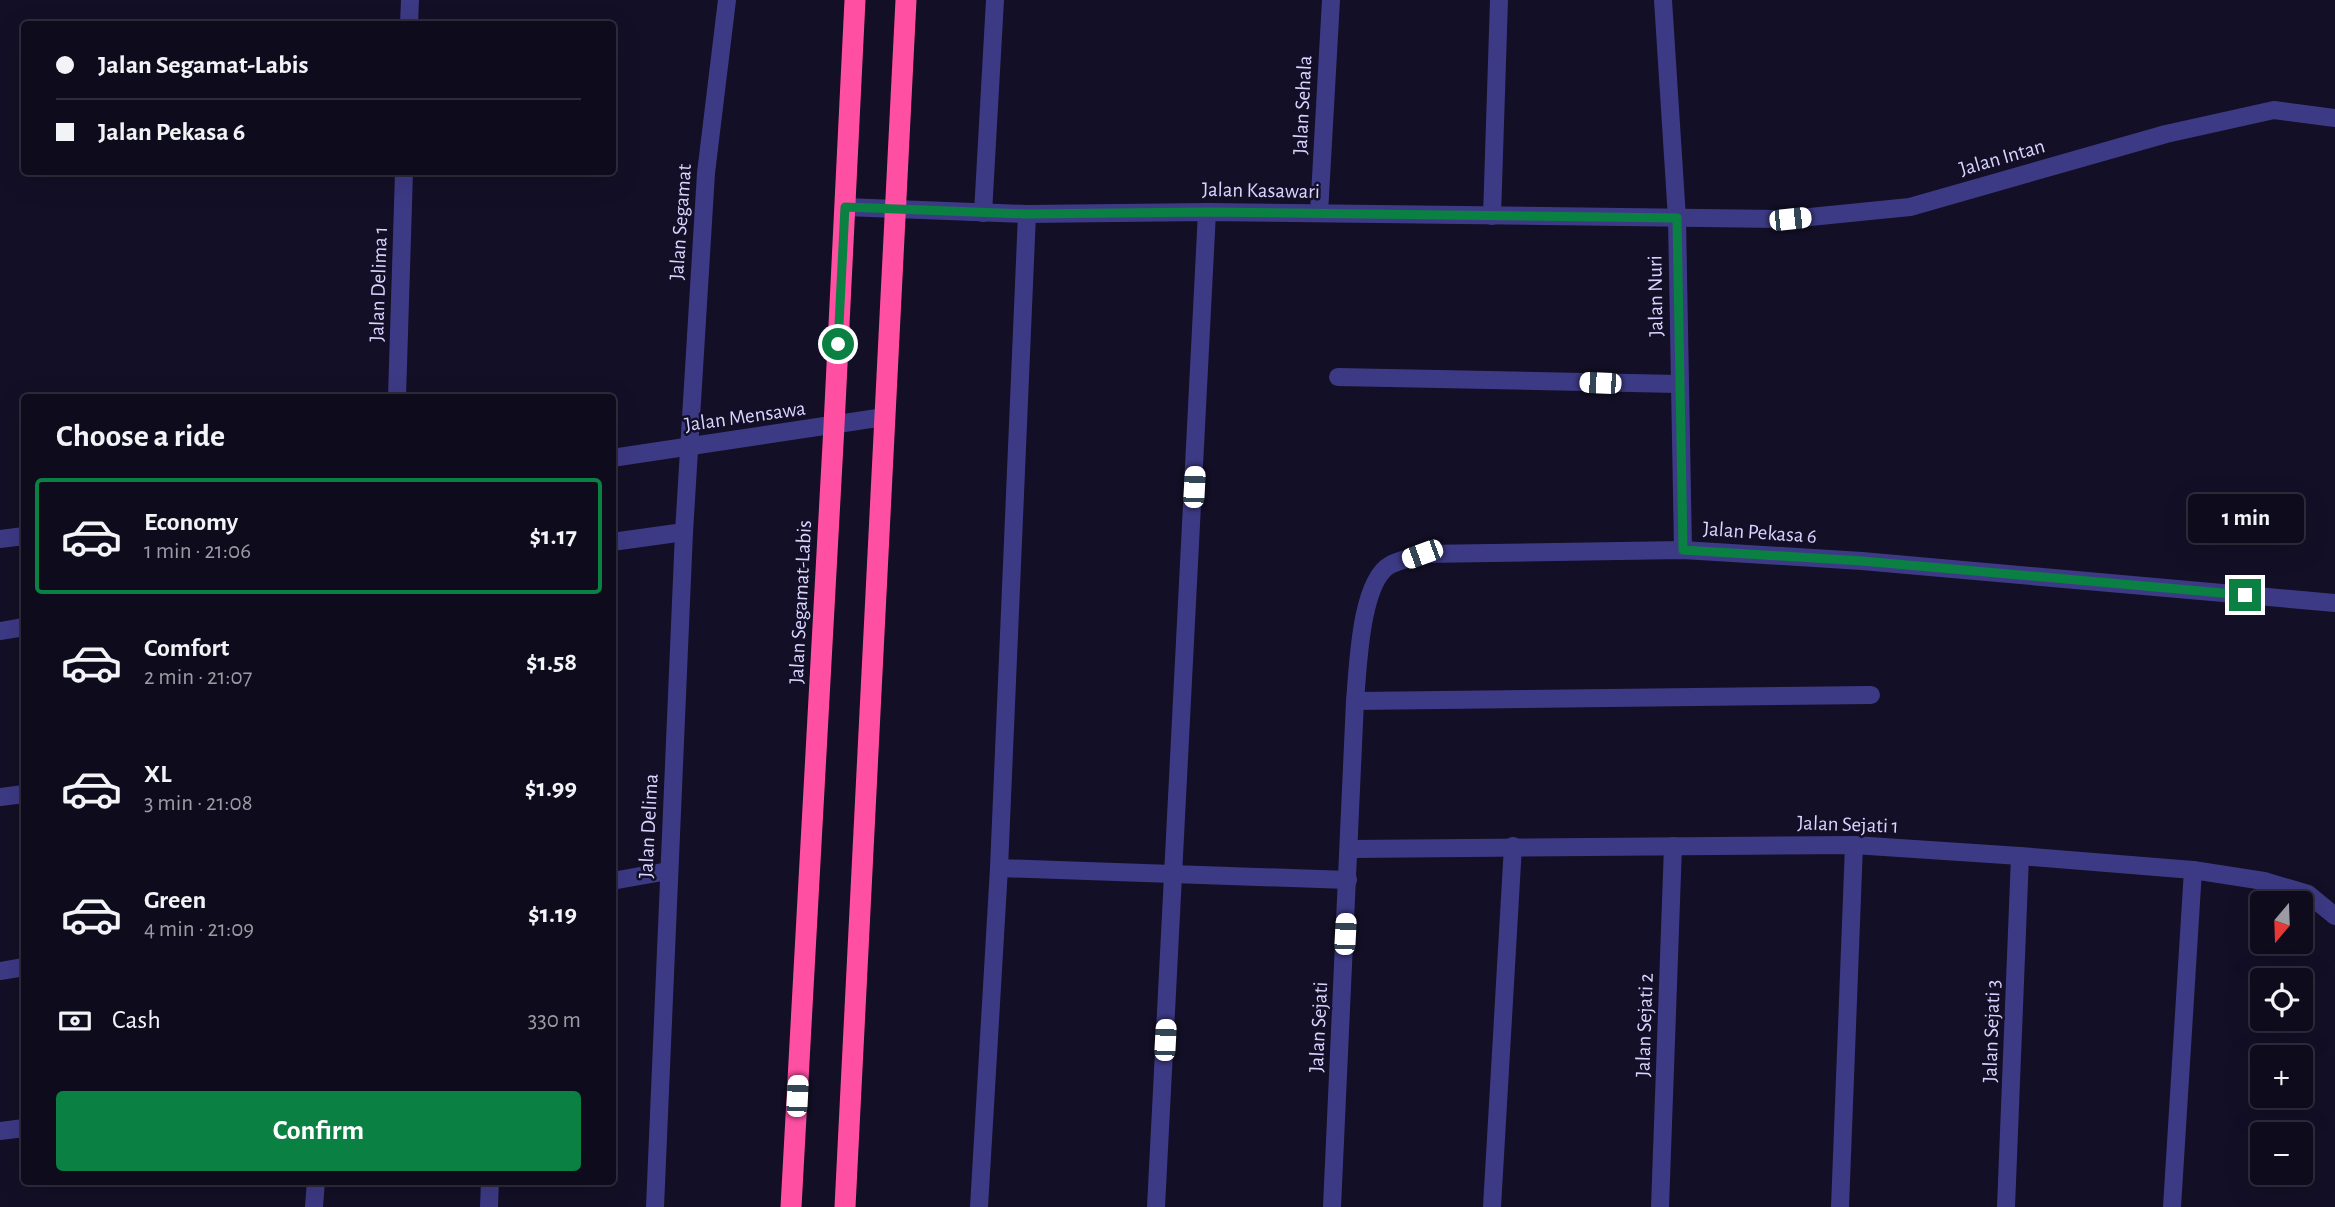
<!DOCTYPE html>
<meta charset="utf-8">
<style>
:root{--surface:#0e0b1c;--page:#1c1929;--text:#f1f3f6;--muted:#9b9ba3;--line:#2e2b3b;--accent:#0b8043}
body{margin:0;font-family:"Alegreya Sans",sans-serif;background:var(--page);color:var(--text);height:100vh;display:flex;flex-direction:column;font-size:26px;white-space:nowrap}
*{box-sizing:border-box;margin:0}
p{font-size:23px;color:var(--muted)}
.icon{flex:none;width:38px;height:38px;fill:none;stroke:currentColor;stroke-width:2;stroke-linecap:round;stroke-linejoin:round}
.map{position:relative;flex:1;overflow:hidden}
.sheet{position:absolute;left:21px;top:394px;width:595px;height:791px;display:flex;flex-direction:column;background:var(--surface);border-radius:7px;box-shadow:0 7px 28px #0002,0 0 0 2px var(--line)}
.sheet>*{flex:none}
.top-card{position:absolute;left:21px;top:21px;width:595px;height:154px;border-radius:7px;box-shadow:0 7px 28px #0002,0 0 0 2px var(--line);display:grid;align-content:center;height:154px;padding:0 35px;background:var(--surface)}
.needle{width:46px;rotate:199deg}
.tools{position:absolute;left:2250px;top:891px;display:grid;gap:14px}
.tools a{display:grid;place-items:center;width:63px;height:63px;border-radius:7px;background:var(--surface);box-shadow:0 7px 28px #0002,0 0 0 2px var(--line);font-size:35px}
.end{position:absolute;width:32px;height:32px;margin:-16px;border:9px solid #0b8043;background:#fff;box-shadow:0 0 0 4px #fff}
.from{border-radius:50%}
.bubble{position:absolute;height:49px;border-radius:7px;background:var(--surface);box-shadow:0 7px 28px #0002,0 0 0 2px var(--line);font-size:23px;font-weight:600;line-height:49px;text-align:center}
.car{position:absolute;width:21px;height:42px;margin:-21px -10px;border-radius:9px;box-shadow:0 0 5px 2px #0007;background:linear-gradient(#fff 24%,#345 0 40%,#fff 0 76%,#345 0 86%,#fff 0)}
.top-card b{display:flex;align-items:center;gap:24px;height:66px;font-size:26px}
.top-card b+b{border-top:2px solid var(--line)}
.top-card i{width:18px;height:18px;background:var(--text)}
ul{padding:0;list-style:none}
li{display:flex;align-items:center;gap:21px;height:116px;margin:0 14px 10px;padding:0 21px;border:4px solid transparent;border-radius:7px}
li div{flex:1}
li b{display:block;font-size:26px}
li em{font-style:normal;font-weight:600}
li.selected{border-color:var(--accent)}
li>.icon{width:63px;height:63px;stroke-width:1.5}
h2{padding:0 35px;font-size:32px;line-height:84px}
.pay{display:flex;align-items:center;gap:18px;height:77px;padding:0 35px;font-size:26px}
.pay p{margin-inline-start:auto}
.primary-button{display:flex;gap:14px;margin-top:auto;padding:14px 35px}
.primary-button a{flex:1;height:80px;border-radius:7px;background:var(--accent);color:#fff;font-size:28px;font-weight:600;line-height:80px;text-align:center}
.map>svg:first-child{display:block}
</style>
<div class="map">
<svg width="2335" height="1207" viewBox="0 0 2335 1207">
<rect width="100%" height="100%" fill="#130f26"/>
<g fill="none" stroke-linecap="round" stroke-linejoin="round">
<g stroke="#3d3a85" stroke-width="18">
<path d="M1663 0 1677 218 1683 550"/>
<path d="M409 24 410 0"/>
<path d="M845 207 1027 214 1207 212 1790 219 1910 207 2166 134 2274 110 2335 118"/>
<path d="M983 213 995 0"/>
<path d="M1319 213 1331 0"/>
<path d="M1492 216 1499 0"/>
<path d="M1338 377 1678 384"/>
<path d="M397 397 404 172"/>
<path d="M612 458 884 417"/>
<path d="M0 539 24 536"/>
<path d="M612 542 684 532"/>
<path d="M0 631 24 627"/>
<path d="M1355 701 1871 695"/>
<path d="M0 797 24 794"/>
<path d="M1349 849 1854 845 2020 856 2193 870 2264 881 2308 894 2335 916"/>
<path d="M999 868 1348 880"/>
<path d="M612 881 668 871"/>
<path d="M0 971 24 967"/>
<path d="M0 1131 24 1128"/>
<path d="M314 1207 316 1181"/>
<path d="M489 1207 490 1181"/>
<path d="M655 1207 684 532 706 173 727 0"/>
<path d="M979 1207 999 868 1027 214"/>
<path d="M1156 1207 1207 212"/>
<path d="M1332 1207 1355 701C1358 669 1360 582 1390 565 1399 560 1412 558 1422 554L1683 550 1862 561 2335 603"/>
<path d="M1492 1207 1513 846"/>
<path d="M1660 1207 1673 846"/>
<path d="M1840 1207 1854 845"/>
<path d="M2006 1207 2020 856"/>
<path d="M2172 1207 2193 870"/>
</g>
<g stroke="#ff4fa3" stroke-width="21">
<path d="M791 1207 834 426 855 0"/>
<path d="M845 1207 906 0"/>
</g>
</g>
<g fill="none" stroke-linecap="round" stroke-linejoin="round">
<path stroke="#0b8043" stroke-width="9" d="M838 344 845 207 1027 214 1208 212 1677 218 1683 550 1862 561 2245 595"/>
</g>
<g text-anchor="middle" stroke-width="5" stroke-linejoin="round" paint-order="stroke">
<g font-size="21" fill="#d9d4ff" stroke="#130f26">
<text transform="translate(1302 105) rotate(-87)" y="7">Jalan Sehala</text>
<text transform="translate(2002 157) rotate(-16)" y="7">Jalan Intan</text>
<text transform="translate(1261 190) rotate(1)" y="7">Jalan Kasawari</text>
<text transform="translate(680 222) rotate(-86)" y="7">Jalan Segamat</text>
<text transform="translate(378 284) rotate(-88)" y="7">Jalan Delima 1</text>
<text transform="translate(1655 296) rotate(-91)" y="7">Jalan Nuri</text>
<text transform="translate(745 416) rotate(-8)" y="7">Jalan Mensawa</text>
<text transform="translate(1760 532) rotate(4)" y="7">Jalan Pekasa 6</text>
<text transform="translate(800 602) rotate(-87)" y="7">Jalan Segamat-Labis</text>
<text transform="translate(1848 824) rotate(2)" y="7">Jalan Sejati 1</text>
<text transform="translate(648 826) rotate(-87)" y="7">Jalan Delima</text>
<text transform="translate(1644 1025) rotate(-88)" y="7">Jalan Sejati 2</text>
<text transform="translate(1318 1027) rotate(-87)" y="7">Jalan Sejati</text>
<text transform="translate(1991 1031) rotate(-88)" y="7">Jalan Sejati 3</text>
</g>
</g>
</svg>
<div class="tools">
<a><svg class="needle" viewBox="-14 -14 28 28"><path d="M0-13l5 13h-10z" fill="#e53935"/><path d="M0 13l5-13h-10z" fill="#9b9ba3"/></svg></a>
<a><svg class="icon" aria-label="locate" viewBox="0 0 24 24"><circle cx="12" cy="12" r="6"/><path d="M12 2v4M12 18v4M2 12h4M18 12h4"/></svg></a>
<a>+</a>
<a>−</a>
</div>
<i class="end from" style="left:838px;top:344px"></i>
<i class="end" style="left:2245px;top:595px"></i>
<div class="bubble" style="left:2188px;top:494px;width:116px">1 min</div>
<i class="car" style="left:1790px;top:219px;rotate:84deg"></i>
<i class="car" style="left:1600px;top:383px;rotate:272deg"></i>
<i class="car" style="left:1194px;top:487px;rotate:3deg"></i>
<i class="car" style="left:1422px;top:554px;rotate:250deg"></i>
<i class="car" style="left:1345px;top:934px;rotate:3deg"></i>
<i class="car" style="left:1165px;top:1040px;rotate:3deg"></i>
<i class="car" style="left:797px;top:1096px;rotate:3deg"></i>
<div class="top-card">
<b><i class="from"></i>Jalan Segamat-Labis</b>
<b><i></i>Jalan Pekasa 6</b>
</div>
<section class="sheet">
<h2>Choose a ride</h2>
<ul>
<li class="selected"><svg class="icon" aria-label="car" viewBox="0 0 24 24"><path d="M5 17H2v-5l4-1 3-4h7l3 4 3 1v5h-3M9 17h6M6 11h13"/><circle cx="7" cy="17" r="2"/><circle cx="17" cy="17" r="2"/></svg><div><b>Economy</b><p>1 min · 21:06</p></div><em>$1.17</em></li>
<li><svg class="icon" aria-label="car" viewBox="0 0 24 24"><path d="M5 17H2v-5l4-1 3-4h7l3 4 3 1v5h-3M9 17h6M6 11h13"/><circle cx="7" cy="17" r="2"/><circle cx="17" cy="17" r="2"/></svg><div><b>Comfort</b><p>2 min · 21:07</p></div><em>$1.58</em></li>
<li><svg class="icon" aria-label="car" viewBox="0 0 24 24"><path d="M5 17H2v-5l4-1 3-4h7l3 4 3 1v5h-3M9 17h6M6 11h13"/><circle cx="7" cy="17" r="2"/><circle cx="17" cy="17" r="2"/></svg><div><b>XL</b><p>3 min · 21:08</p></div><em>$1.99</em></li>
<li><svg class="icon" aria-label="car" viewBox="0 0 24 24"><path d="M5 17H2v-5l4-1 3-4h7l3 4 3 1v5h-3M9 17h6M6 11h13"/><circle cx="7" cy="17" r="2"/><circle cx="17" cy="17" r="2"/></svg><div><b>Green</b><p>4 min · 21:09</p></div><em>$1.19</em></li>
</ul>
<div class="pay"><svg class="icon" aria-label="cash" viewBox="0 0 24 24"><path d="M3 7h18v10H3z"/><circle cx="12" cy="12" r="2"/></svg>Cash<p>330 m</p></div>
<div class="primary-button"><a>Confirm</a></div>
</section>
</div>
